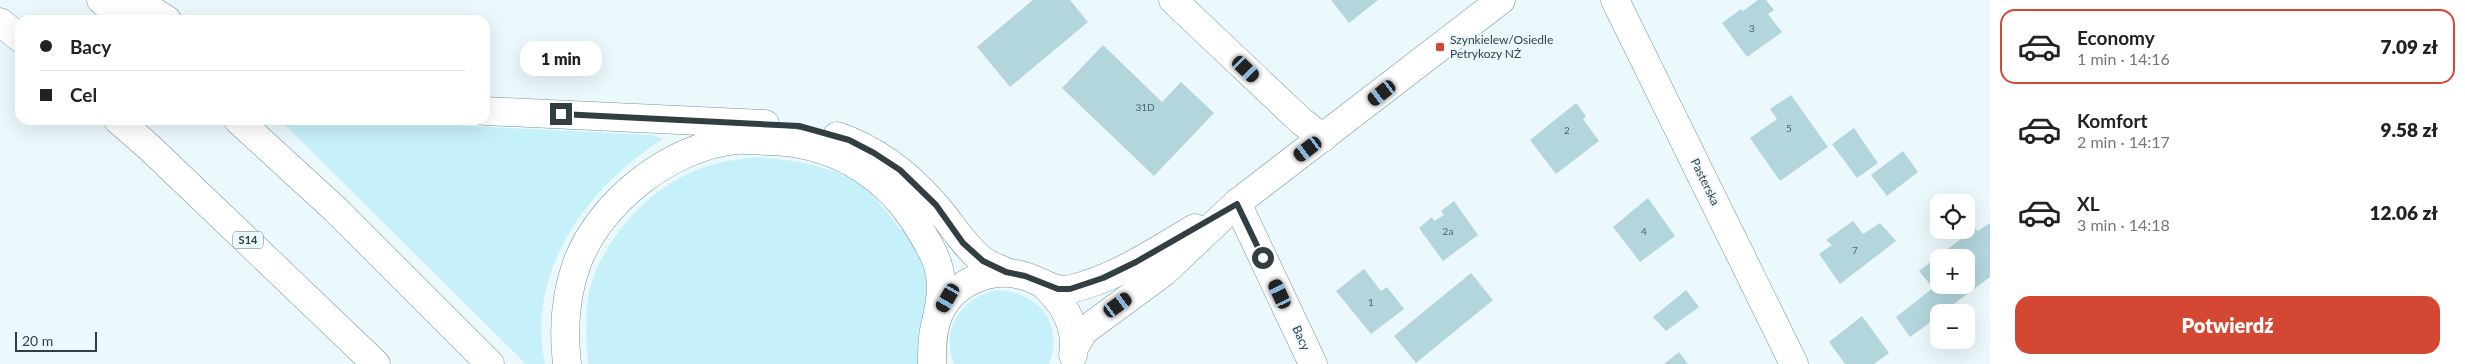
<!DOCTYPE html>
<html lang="pl">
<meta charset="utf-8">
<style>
:root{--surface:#fff;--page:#f6f6f6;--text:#222;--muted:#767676;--line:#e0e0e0;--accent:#d44833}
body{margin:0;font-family:Lato,sans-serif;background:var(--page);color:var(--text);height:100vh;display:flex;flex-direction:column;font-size:19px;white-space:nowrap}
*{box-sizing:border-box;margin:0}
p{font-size:16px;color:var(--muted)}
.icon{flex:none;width:28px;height:28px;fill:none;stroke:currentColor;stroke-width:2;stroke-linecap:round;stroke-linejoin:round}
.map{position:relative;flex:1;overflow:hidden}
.side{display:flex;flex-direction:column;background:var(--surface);width:475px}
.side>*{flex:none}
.hud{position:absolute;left:15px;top:15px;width:475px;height:110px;border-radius:15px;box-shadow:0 5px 20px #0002;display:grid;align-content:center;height:110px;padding:0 25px;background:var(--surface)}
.tools{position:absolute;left:1930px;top:194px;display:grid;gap:10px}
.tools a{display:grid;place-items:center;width:45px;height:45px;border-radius:10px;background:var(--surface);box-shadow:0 5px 20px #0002;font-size:25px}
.scale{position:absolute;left:15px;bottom:12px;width:82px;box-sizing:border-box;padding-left:5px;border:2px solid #313f42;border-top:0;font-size:14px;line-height:18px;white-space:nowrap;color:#313f42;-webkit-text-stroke:4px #ecf9fc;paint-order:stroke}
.end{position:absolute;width:22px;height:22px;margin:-11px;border:6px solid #313f42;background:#fff;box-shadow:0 0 0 2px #fff}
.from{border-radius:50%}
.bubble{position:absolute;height:35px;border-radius:15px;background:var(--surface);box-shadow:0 5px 20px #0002;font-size:16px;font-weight:800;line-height:35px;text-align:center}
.car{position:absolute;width:15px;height:30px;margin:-15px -8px;border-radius:6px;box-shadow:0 0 4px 1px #0007;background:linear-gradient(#222 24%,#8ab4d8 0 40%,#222 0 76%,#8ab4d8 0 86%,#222 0)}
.hud b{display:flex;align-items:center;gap:18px;height:48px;font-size:19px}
.hud b+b{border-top:1px solid var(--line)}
.hud i{width:12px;height:12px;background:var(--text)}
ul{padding:9px 0 0;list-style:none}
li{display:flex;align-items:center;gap:15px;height:75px;margin:0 10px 8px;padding:0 15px;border:2px solid transparent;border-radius:15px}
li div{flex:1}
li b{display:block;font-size:19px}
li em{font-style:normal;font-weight:800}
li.current{border-color:var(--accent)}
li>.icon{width:45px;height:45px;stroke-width:1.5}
.primary-button{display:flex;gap:10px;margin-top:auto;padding:10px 25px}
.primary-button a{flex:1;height:58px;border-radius:15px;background:var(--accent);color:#fff;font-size:20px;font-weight:800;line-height:58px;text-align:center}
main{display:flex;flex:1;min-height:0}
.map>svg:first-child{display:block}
</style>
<main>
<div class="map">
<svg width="1990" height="364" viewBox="0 0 1990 364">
<rect width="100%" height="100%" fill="#ecf9fc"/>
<g fill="#c7f1fa">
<path d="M280 120H403L466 126 653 135 663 139C588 186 525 272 545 364H526Z"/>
<path d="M756 157C795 160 842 166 871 194 882 205 891 218 901 230L912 229 929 265 927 304 918 331V364H588C586 340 584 304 592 281 612 226 660 177 718 163 731 160 744 159 756 157Z"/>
<path d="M996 290C1037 291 1065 323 1049 364H954C940 329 961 298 996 290Z"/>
</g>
<g fill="#b3d5dc" fill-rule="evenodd">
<path d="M1033 0H1070L1088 22 1010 87 977 47Z"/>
<path d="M1331 0H1378L1349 23Z"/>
<path d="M1758 0H1766L1774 10 1768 14 1782 32 1747 57 1722 23 1741 9 1743 11Z"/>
<path d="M1103 45 1162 102 1181 82 1214 113 1154 176 1062 88Z"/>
<path d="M1791 95 1828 147 1780 181 1750 138 1777 119 1770 109Z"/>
<path d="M1576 103 1586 116 1583 119 1599 141 1556 174 1530 140Z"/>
<path d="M1854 128 1878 163 1857 178 1832 144Z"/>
<path d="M1903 151 1918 172 1887 196 1871 175Z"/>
<path d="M1648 198 1675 236 1640 262 1613 227Z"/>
<path d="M1454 201 1478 235 1443 261 1419 228 1432 217 1434 221 1444 215 1441 211Z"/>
<path d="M1853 221 1863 234 1880 223 1896 241 1840 284 1819 254 1832 245 1826 240Z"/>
<path d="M1990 223V277L1943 312H1939V316L1910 337 1896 317 1933 288 1919 271 1975 228 1978 231ZM1939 258H1966V285H1939Z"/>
<path d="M1364 269 1381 291 1387 287 1404 309 1371 334 1336 291Z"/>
<path d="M1471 273 1493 300 1416 363 1394 336Z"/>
<path d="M1686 290 1699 307 1666 331 1653 317Z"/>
<path d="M1862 316 1889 353 1874 364H1845L1829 342Z"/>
<path d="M1679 352 1688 364H1664Z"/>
</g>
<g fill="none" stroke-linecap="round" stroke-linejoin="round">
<g stroke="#74959b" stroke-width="29">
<g id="minor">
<path d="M1173 0 1301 121 1323 138"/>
<path d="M1615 0 1794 364"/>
<path d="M1237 203 1313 364"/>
</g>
</g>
<g stroke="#74959b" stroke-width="29">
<g id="major">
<path d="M1043 284C1064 303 1078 326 1073 355"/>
<path d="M1074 348 1084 331 1164 272 1237 203 1501 0"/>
<path d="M932 364C932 349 932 333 937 319 949 284 990 265 1024 276 1040 280 1054 293 1071 289 1116 278 1156 251 1195 228"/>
</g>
</g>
<g stroke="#74959b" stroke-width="29">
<g id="highway">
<path d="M101 0 124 20"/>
<path d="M136 0 167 20"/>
<path d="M0 22 20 38"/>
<path d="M485 111 765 124"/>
<path d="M118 120 150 148 376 364"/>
<path d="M238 120 336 210 490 364"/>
<path d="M837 136C875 149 908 174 934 204 951 222 962 244 982 260 988 265 998 268 1006 272"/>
<path d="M567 364C563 330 565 296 577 263 600 202 670 147 735 140 746 139 758 141 769 141 829 142 882 171 915 222 938 258 947 274 937 317"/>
</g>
</g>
<use href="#minor" stroke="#fff" stroke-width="28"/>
<use href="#major" stroke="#fff" stroke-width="28"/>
<use href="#highway" stroke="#fff" stroke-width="28"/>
</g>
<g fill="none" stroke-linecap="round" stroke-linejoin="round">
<path stroke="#313f42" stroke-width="6" d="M561 114 799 126 849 140 874 153 900 170 936 205 963 243 983 261 1006 272 1025 276 1058 289H1070L1103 278 1136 262 1237 204 1263 258"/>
</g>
<rect fill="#d44833" stroke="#ecf9fc" stroke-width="2" x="1435" y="42" width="10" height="10" rx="2.5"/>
<g text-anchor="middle" stroke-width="4" stroke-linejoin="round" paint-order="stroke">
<g font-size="10" fill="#526468">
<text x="1752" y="32">3</text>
<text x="1145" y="111">31D</text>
<text x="1789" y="132">5</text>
<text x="1567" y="134">2</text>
<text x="1448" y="235">2a</text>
<text x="1644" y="235">4</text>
<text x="1855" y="254">7</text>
<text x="1371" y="306">1</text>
</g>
<rect fill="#ecf9fc" stroke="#69777a" stroke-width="1" x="233" y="231.5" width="30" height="17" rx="4"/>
<g font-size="11" font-weight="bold" fill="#313f42">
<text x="248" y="244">S14</text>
</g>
<g font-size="12" fill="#313f42" stroke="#ecf9fc" text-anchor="start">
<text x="1450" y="44">Szynkielew/Osiedle<tspan x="1450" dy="14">Petrykozy NŻ</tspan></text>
</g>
<g font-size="12" fill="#313f42" stroke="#ecf9fc">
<text transform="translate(1705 182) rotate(64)" y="4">Pasterska</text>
<text transform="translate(1301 338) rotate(65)" y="4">Bacy</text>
</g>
</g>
</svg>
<div class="tools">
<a><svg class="icon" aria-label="locate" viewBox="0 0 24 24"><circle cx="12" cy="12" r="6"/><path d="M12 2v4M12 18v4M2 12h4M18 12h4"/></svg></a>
<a>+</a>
<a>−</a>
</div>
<div class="scale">20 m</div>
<i class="end from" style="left:1263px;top:258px"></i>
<i class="end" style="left:561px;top:114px"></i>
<div class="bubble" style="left:520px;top:41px;width:82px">1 min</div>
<i class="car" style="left:1246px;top:69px;rotate:134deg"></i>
<i class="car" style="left:1382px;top:93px;rotate:232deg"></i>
<i class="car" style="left:1308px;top:149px;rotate:233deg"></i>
<i class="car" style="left:1280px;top:294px;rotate:335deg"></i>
<i class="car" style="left:948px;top:298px;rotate:210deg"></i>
<i class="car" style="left:1118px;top:305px;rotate:54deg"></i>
<div class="hud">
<b><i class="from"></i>Bacy</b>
<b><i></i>Cel</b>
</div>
</div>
<section class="side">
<ul>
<li class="current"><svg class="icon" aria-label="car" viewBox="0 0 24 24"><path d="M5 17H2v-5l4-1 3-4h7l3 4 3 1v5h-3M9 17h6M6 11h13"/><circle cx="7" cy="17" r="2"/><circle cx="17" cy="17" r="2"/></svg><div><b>Economy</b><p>1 min · 14:16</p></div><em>7.09 zł</em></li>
<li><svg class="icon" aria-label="car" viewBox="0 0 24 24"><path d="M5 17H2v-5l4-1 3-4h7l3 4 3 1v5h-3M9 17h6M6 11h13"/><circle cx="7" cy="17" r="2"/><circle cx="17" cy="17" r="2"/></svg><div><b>Komfort</b><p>2 min · 14:17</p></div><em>9.58 zł</em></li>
<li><svg class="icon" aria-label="car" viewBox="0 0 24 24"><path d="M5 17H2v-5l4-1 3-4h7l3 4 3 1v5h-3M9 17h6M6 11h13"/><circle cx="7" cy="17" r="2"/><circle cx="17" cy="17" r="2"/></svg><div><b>XL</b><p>3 min · 14:18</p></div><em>12.06 zł</em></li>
</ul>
<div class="primary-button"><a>Potwierdź</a></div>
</section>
</main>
